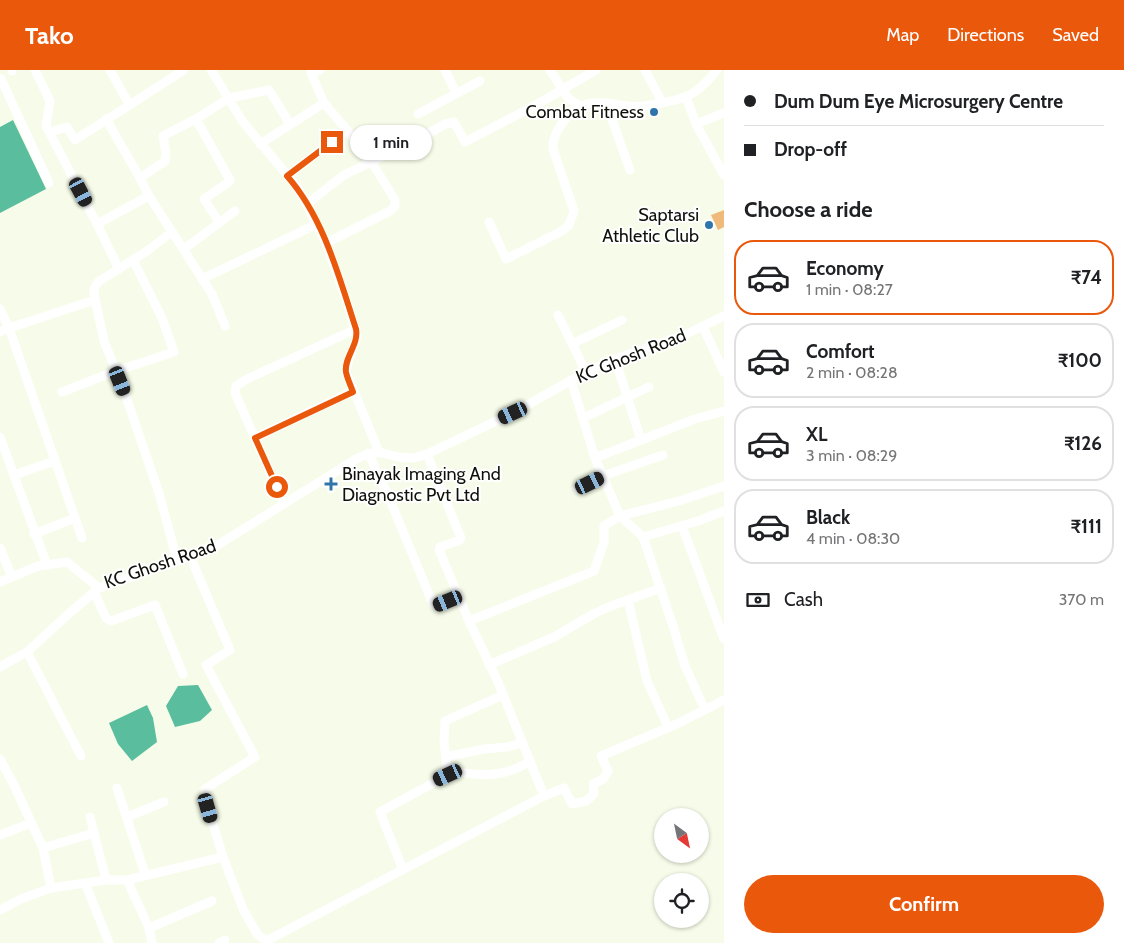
<!DOCTYPE html>
<meta charset="utf-8">
<style>
:root{--surface:#fff;--page:#f6f6f6;--text:#202124;--muted:#757577;--line:#e0e0e0;--accent:#ea580c}
body{margin:0;font-family:Cabin,sans-serif;background:var(--page);color:var(--text);height:100vh;display:flex;flex-direction:column;font-size:19px;white-space:nowrap}
*{box-sizing:border-box;margin:0}
p{font-size:16px;color:var(--muted)}
.icon{flex:none;width:28px;height:28px;fill:none;stroke:currentColor;stroke-width:2;stroke-linecap:round;stroke-linejoin:round}
.map{position:relative;flex:1;overflow:hidden}
.drawer{display:flex;flex-direction:column;background:var(--surface);width:400px}
.drawer>*{flex:none}
.hud{display:grid;align-content:center;height:110px;padding:0 20px;background:var(--surface)}
.needle{width:32px;rotate:147deg}
.tools{position:absolute;left:654px;top:738px;display:grid;gap:10px}
.tools a{display:grid;place-items:center;width:55px;height:55px;border-radius:50%;background:var(--surface);box-shadow:0 1px 4px #0004;font-size:25px}
.end{position:absolute;width:22px;height:22px;margin:-11px;border:6px solid #ea580c;background:#fff;box-shadow:0 0 0 2px #fff}
.from{border-radius:50%}
.bubble{position:absolute;height:35px;border-radius:18px;background:var(--surface);box-shadow:0 1px 4px #0004;font-size:16px;font-weight:700;line-height:35px;text-align:center}
.car{position:absolute;width:15px;height:30px;margin:-15px -8px;border-radius:6px;box-shadow:0 0 4px 1px #0007;background:linear-gradient(#222 24%,#8ab4d8 0 40%,#222 0 76%,#8ab4d8 0 86%,#222 0)}
.hud b{display:flex;align-items:center;gap:18px;height:48px;font-size:19px}
.hud b+b{border-top:1px solid var(--line)}
.hud i{width:12px;height:12px;background:var(--text)}
ul{padding:0;list-style:none}
li{display:flex;align-items:center;gap:15px;height:75px;margin:0 10px 8px;padding:0 10px;border:2px solid var(--line);border-radius:20px}
li div{flex:1}
li b{display:block;font-size:19px}
li em{font-style:normal;font-weight:700}
li.selected{border-color:var(--accent)}
li>.icon{width:45px;height:45px;stroke-width:1.5}
h2{padding:0 20px;font-size:22px;line-height:60px}
.pay{display:flex;align-items:center;gap:12px;height:55px;padding:0 20px;font-size:19px}
.pay p{margin-inline-start:auto}
.cta{display:flex;gap:10px;margin-top:auto;padding:10px 20px}
.cta a{flex:1;height:58px;border-radius:30px;background:var(--accent);color:#fff;font-size:20px;font-weight:700;line-height:58px;text-align:center}
header{display:flex;align-items:center;gap:30px;box-sizing:border-box;height:70px;padding:0 25px;background:var(--accent);color:#fff}
header strong{font-size:24px}
nav{display:flex;gap:28px;margin-inline-start:auto;font-size:18px}
main{display:flex;flex:1;min-height:0}
.map>svg:first-child{display:block}
</style>
<header>
<strong>Tako</strong>
<nav><a>Map</a><a>Directions</a><a>Saved</a></nav>
</header>
<main>
<div class="map">
<svg width="724" height="873" viewBox="0 0 724 873">
<rect width="100%" height="100%" fill="#f6fce9"/>
<path fill="#efba7c" d="M724 140V157L718 160 711 145Z"/>
<g fill="#5abe9e">
<path d="M13 50 46 119 0 143V57Z"/>
<path d="M198 615 212 640 200 651 175 657 166 636 178 616Z"/>
<path d="M147 635 153 648 157 672 132 691 118 674 109 653Z"/>
</g>
<g fill="none" stroke-linecap="round" stroke-linejoin="round">
<g stroke="#fff" stroke-width="9">
<path d="M12 0V1"/>
<path d="M35 0 50 31 46 56 97 154 149 126 212 224 225 256"/>
<path d="M110 0 129 34"/>
<path d="M211 0 243 52 298 118 326 173 348 235 357 267 348 292 346 302 379 382"/>
<path d="M445 0 456 23"/>
<path d="M550 0 568 28 580 36"/>
<path d="M645 0 662 32"/>
<path d="M0 10 1 9 49 113"/>
<path d="M686 27 696 54 724 43"/>
<path d="M606 33 630 100"/>
<path d="M418 44 480 11"/>
<path d="M106 49 140 108"/>
<path d="M196 49 229 28 269 20 290 54"/>
<path d="M696 54 724 105"/>
<path d="M50 62 67 57 75 70 184 0"/>
<path d="M260 74 324 33"/>
<path d="M287 106 347 60 324 33 311 3 320 0"/>
<path d="M149 126 140 108 165 91 166 84 163 66 196 49 230 110 229 112 204 129 219 152"/>
<path d="M307 134 344 105 415 71 445 54 454 52 465 72 534 36 596 0"/>
<path d="M489 152 506 189 562 161 569 155 574 141 553 79C551 65 569 40 581 36 596 30 612 34 627 36 642 38 670 32 685 27 696 23 709 10 717 0"/>
<path d="M97 154 119 199"/>
<path d="M172 162 147 181 98 212 94 219V224L104 271 124 321 159 423 177 490"/>
<path d="M326 173 390 141 395 136V130L371 91 347 60"/>
<path d="M184 179 235 141"/>
<path d="M202 209 317 154"/>
<path d="M0 239 9 258 0 262"/>
<path d="M558 245 586 302"/>
<path d="M703 257 724 302"/>
<path d="M572 274 622 250"/>
<path d="M615 289 641 370"/>
<path d="M571 310 595 388"/>
<path d="M62 322 116 301 174 282 162 248 133 190"/>
<path d="M583 348 649 317"/>
<path d="M0 367 47 495"/>
<path d="M255 368 353 321"/>
<path d="M368 383 385 418 433 534 436 536 459 526"/>
<path d="M427 384 461 468 460 470 440 477 439 480 469 551"/>
<path d="M14 405 55 391"/>
<path d="M577 419 603 406 663 385"/>
<path d="M284 434 235 323 236 316 247 309 356 259"/>
<path d="M620 446 643 467 698 451 724 441"/>
<path d="M620 446 679 431 724 416"/>
<path d="M75 448 82 468"/>
<path d="M682 456 724 569"/>
<path d="M34 464 75 448 9 258 95 230"/>
<path d="M643 467 673 556 685 596 705 640"/>
<path d="M0 478 12 507"/>
<path d="M190 486 230 580 206 595 255 687 205 719 208 738 223 787"/>
<path d="M0 512 38 496 67 492 99 518"/>
<path d="M94 522 106 548 111 551 155 535 183 604"/>
<path d="M628 530 647 611 668 657"/>
<path d="M27 582 81 686"/>
<path d="M489 595 554 567 595 543 611 536 661 518"/>
<path d="M0 597 27 582 64 548 99 518 213 478 356 389C385 375 386 389 412 388 417 388 422 385 427 384L513 343 586 302 615 289 682 266 724 246"/>
<path d="M446 687 484 679 508 677 522 673"/>
<path d="M0 689 14 715 43 778 51 818 106 810H127L223 787 243 839 257 864 269 873"/>
<path d="M448 699C476 707 505 708 530 691"/>
<path d="M117 718 145 804"/>
<path d="M544 726 564 718 572 734 586 731 594 724 593 714 603 709 608 701 601 686 677 654 724 630"/>
<path d="M90 747 106 810"/>
<path d="M127 747 164 732"/>
<path d="M0 765 31 753"/>
<path d="M43 778 94 763"/>
<path d="M403 800 380 742 448 705 444 672 445 651 503 625"/>
<path d="M127 810 149 858 152 873"/>
<path d="M85 813 109 873"/>
<path d="M0 840 21 829 51 818"/>
<path d="M149 858 212 831"/>
<path d="M268 870 544 726 498 612 469 551 594 501 604 472V456L620 446 595 388 695 349 724 341"/>
<path d="M219 873 225 870"/>
</g>
</g>
<g fill="none" stroke-linecap="round" stroke-linejoin="round">
<path stroke="#ea580c" stroke-width="6" d="M277 417 255 368 353 322C351 316 347 308 346 302 344 287 359 275 356 259 339 207 324 148 287 106L332 72"/>
</g>
<g fill="#2e76aa" stroke="#fff" stroke-width="2">
<circle cx="654" cy="42" r="5"/>
<circle cx="709" cy="155" r="5"/>
<path d="M328.5 406.5h5v5h5v5h-5v5h-5v-5h-5v-5h5z"/>
</g>
<g text-anchor="middle" stroke-width="4" stroke-linejoin="round" paint-order="stroke">
<g font-size="18" fill="#0f100a" stroke="#fff" text-anchor="end">
<text x="644" y="48">Combat Fitness</text>
<text x="699" y="151">Saptarsi<tspan x="699" dy="21">Athletic Club</tspan></text>
<text x="342" y="410" text-anchor="start">Binayak Imaging And<tspan x="342" dy="21">Diagnostic Pvt Ltd</tspan></text>
</g>
<g font-size="18" fill="#0f100a" stroke="#fff">
<text transform="translate(631 286) rotate(-22)" y="6">KC Ghosh Road</text>
<text transform="translate(160 494) rotate(-19)" y="6">KC Ghosh Road</text>
</g>
</g>
</svg>
<div class="tools">
<a><svg class="needle" viewBox="-14 -14 28 28"><path d="M0-13l5 13h-10z" fill="#e53935"/><path d="M0 13l5-13h-10z" fill="#757577"/></svg></a>
<a><svg class="icon" aria-label="locate" viewBox="0 0 24 24"><circle cx="12" cy="12" r="6"/><path d="M12 2v4M12 18v4M2 12h4M18 12h4"/></svg></a>
</div>
<i class="end from" style="left:277px;top:417px"></i>
<i class="end" style="left:332px;top:72px"></i>
<div class="bubble" style="left:350px;top:55px;width:82px">1 min</div>
<i class="car" style="left:81px;top:122px;rotate:152deg"></i>
<i class="car" style="left:120px;top:311px;rotate:158deg"></i>
<i class="car" style="left:513px;top:343px;rotate:245deg"></i>
<i class="car" style="left:590px;top:413px;rotate:64deg"></i>
<i class="car" style="left:448px;top:531px;rotate:248deg"></i>
<i class="car" style="left:448px;top:705px;rotate:245deg"></i>
<i class="car" style="left:208px;top:738px;rotate:164deg"></i>
</div>
<section class="drawer">
<div class="hud">
<b><i class="from"></i>Dum Dum Eye Microsurgery Centre</b>
<b><i></i>Drop-off</b>
</div>
<h2>Choose a ride</h2>
<ul>
<li class="selected"><svg class="icon" aria-label="car" viewBox="0 0 24 24"><path d="M5 17H2v-5l4-1 3-4h7l3 4 3 1v5h-3M9 17h6M6 11h13"/><circle cx="7" cy="17" r="2"/><circle cx="17" cy="17" r="2"/></svg><div><b>Economy</b><p>1 min · 08:27</p></div><em>₹74</em></li>
<li><svg class="icon" aria-label="car" viewBox="0 0 24 24"><path d="M5 17H2v-5l4-1 3-4h7l3 4 3 1v5h-3M9 17h6M6 11h13"/><circle cx="7" cy="17" r="2"/><circle cx="17" cy="17" r="2"/></svg><div><b>Comfort</b><p>2 min · 08:28</p></div><em>₹100</em></li>
<li><svg class="icon" aria-label="car" viewBox="0 0 24 24"><path d="M5 17H2v-5l4-1 3-4h7l3 4 3 1v5h-3M9 17h6M6 11h13"/><circle cx="7" cy="17" r="2"/><circle cx="17" cy="17" r="2"/></svg><div><b>XL</b><p>3 min · 08:29</p></div><em>₹126</em></li>
<li><svg class="icon" aria-label="car" viewBox="0 0 24 24"><path d="M5 17H2v-5l4-1 3-4h7l3 4 3 1v5h-3M9 17h6M6 11h13"/><circle cx="7" cy="17" r="2"/><circle cx="17" cy="17" r="2"/></svg><div><b>Black</b><p>4 min · 08:30</p></div><em>₹111</em></li>
</ul>
<div class="pay"><svg class="icon" aria-label="cash" viewBox="0 0 24 24"><path d="M3 7h18v10H3z"/><circle cx="12" cy="12" r="2"/></svg>Cash<p>370 m</p></div>
<div class="cta"><a>Confirm</a></div>
</section>
</main>
